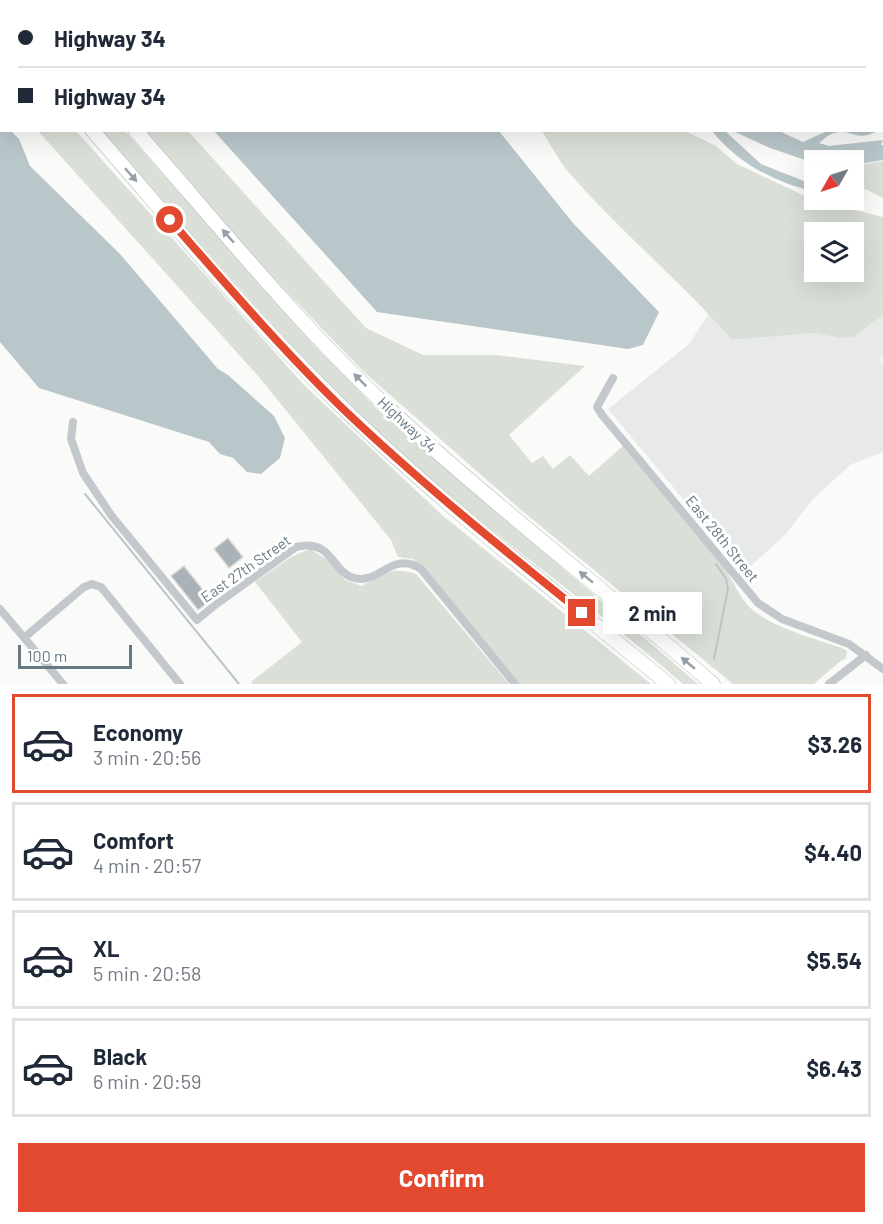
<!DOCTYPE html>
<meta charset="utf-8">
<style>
:root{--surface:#fff;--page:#f6f6f7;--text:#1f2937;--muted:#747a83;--line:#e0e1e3;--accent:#e3492e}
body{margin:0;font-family:Barlow,sans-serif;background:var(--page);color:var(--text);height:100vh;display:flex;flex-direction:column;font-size:22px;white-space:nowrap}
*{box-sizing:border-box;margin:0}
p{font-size:20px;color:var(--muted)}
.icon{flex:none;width:33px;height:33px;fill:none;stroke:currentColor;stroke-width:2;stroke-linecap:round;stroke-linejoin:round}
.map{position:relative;height:684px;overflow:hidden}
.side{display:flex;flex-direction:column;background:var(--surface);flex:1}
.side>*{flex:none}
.guide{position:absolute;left:0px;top:0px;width:884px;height:132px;box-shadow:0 6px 24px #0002;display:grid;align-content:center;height:132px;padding:0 18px;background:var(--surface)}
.needle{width:39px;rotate:231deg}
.fabs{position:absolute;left:804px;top:150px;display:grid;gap:12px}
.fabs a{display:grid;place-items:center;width:60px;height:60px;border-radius:0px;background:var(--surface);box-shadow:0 6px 24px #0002;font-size:30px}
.scale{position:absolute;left:18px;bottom:15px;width:114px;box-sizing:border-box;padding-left:6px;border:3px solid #657883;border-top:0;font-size:16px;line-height:21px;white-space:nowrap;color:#657883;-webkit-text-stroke:4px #fff;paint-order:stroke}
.end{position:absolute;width:27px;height:27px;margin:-14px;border:8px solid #e3492e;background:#fff;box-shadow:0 0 0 3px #fff}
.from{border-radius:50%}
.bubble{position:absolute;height:42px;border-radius:0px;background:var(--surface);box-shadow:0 6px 24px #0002;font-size:20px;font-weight:700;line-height:42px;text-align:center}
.guide b{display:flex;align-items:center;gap:21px;height:57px;font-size:22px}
.guide b+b{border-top:2px solid var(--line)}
.guide i{width:15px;height:15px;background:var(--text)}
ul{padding:10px 0 0;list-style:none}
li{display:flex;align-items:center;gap:18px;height:99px;margin:0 12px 9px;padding:0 6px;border:3px solid var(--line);border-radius:0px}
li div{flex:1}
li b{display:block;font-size:22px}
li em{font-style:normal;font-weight:700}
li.selected{border-color:var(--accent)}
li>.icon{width:54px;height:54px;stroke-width:1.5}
.action{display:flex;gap:12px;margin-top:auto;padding:12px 18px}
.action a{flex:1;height:69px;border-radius:0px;background:var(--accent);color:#fff;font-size:24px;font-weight:700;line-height:69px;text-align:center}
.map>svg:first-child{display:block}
</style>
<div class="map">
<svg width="883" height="684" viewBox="0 0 883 684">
<rect width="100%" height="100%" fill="#fafaf8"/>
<path fill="#e8eae9" d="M709 313 732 340 815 333 839 338 854 337 883 315V355L880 359 883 366V452L850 465 813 499 785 535 744 572 608 409 689 344Z"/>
<g fill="#dadfd7" fill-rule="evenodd">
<path d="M38 131H76L304 385 442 515 651 684H518L413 559 398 557 391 540 259 377Z"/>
<path d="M102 131H125L313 344 378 410 698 684H683C580 594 467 518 368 423 273 332 189 229 102 131Z"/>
<path d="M144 131H188L366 328 423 355H495L585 366 509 435 532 463 543 456 553 469 570 455 589 476 623 446 726 569C734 584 742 602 755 612 780 630 813 638 842 648L847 651 846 658 838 663 814 684H733L521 510 364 372 273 278Z"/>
<path d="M542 131H685L716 146 737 164 813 200 883 217V315L854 337 839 338 815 333 732 340C680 280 618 230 566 169 557 158 550 143 542 131ZM814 232H854V272H814Z"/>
<path d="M883 161V198L868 190 854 187V166Z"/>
<path d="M310 549 328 560 345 580 362 586C384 574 391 566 416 574L509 684H252L251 682 302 642 255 582 291 557Z"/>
</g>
<g fill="#b9c7ca">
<path d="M97 0H478V1L98 2Z"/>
<path d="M0 118 2 130 11 131 19 139 30 166 120 254 218 369 228 375 274 416 285 438 280 458 261 474 247 472 233 458 220 454 209 442 39 388 0 342Z"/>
<path d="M214 131H499L573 223 659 312 643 345 628 349 377 312Z"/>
<path d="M712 131H725L761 164 814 185V192C773 181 739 164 712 131Z"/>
<path d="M733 131H779L803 142 827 131H877C856 143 852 128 835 133 829 134 823 140 819 143L829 146 883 140 881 145H883V160L854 165V160H814V163L770 148Z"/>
</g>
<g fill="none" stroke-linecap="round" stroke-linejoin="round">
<g stroke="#b9c7ca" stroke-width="2">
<path d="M85 494 239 684"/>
<path d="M714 659 728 589 726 579 716 564"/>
</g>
</g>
<g fill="#a8b2b7" stroke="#dcdcda" stroke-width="1.5">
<path d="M228 538 243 557 229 568 214 549Z"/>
<path d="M184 566 211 600 198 610 171 576Z"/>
</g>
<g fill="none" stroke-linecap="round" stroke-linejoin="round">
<g stroke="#b4babd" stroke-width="15">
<g id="trunk">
<path d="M20 0 22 2"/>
<path d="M0 25 2 26"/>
<path d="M92 130C173 223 251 319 339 404 442 505 557 592 668 684"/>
<path d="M135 130C216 222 293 318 382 402 488 501 604 589 713 684"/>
</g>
</g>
<g stroke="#c3c8cc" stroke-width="8">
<path d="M613 378 597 407 602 415 758 603 782 619 849 644 883 669"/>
<path d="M73 422 71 439 83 473 111 515 197 620 215 605 296 547C333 538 331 572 354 578 380 585 391 550 421 569L515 684"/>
<path d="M0 609 63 684"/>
<path d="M25 637 84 587 92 584 101 587 180 684"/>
<path d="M829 684 866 655"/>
</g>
<use href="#trunk" stroke="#fff" stroke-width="14"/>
</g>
<defs><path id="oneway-solid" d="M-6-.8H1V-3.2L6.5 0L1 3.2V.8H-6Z" transform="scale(1.5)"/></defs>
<g fill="#93a0a8">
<use href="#oneway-solid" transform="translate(131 175) rotate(49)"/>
<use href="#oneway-solid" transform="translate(228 236) rotate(-131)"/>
<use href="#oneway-solid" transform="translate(360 380) rotate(-135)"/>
<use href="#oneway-solid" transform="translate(586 577) rotate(-141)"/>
<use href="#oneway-solid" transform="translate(688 663) rotate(-140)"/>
</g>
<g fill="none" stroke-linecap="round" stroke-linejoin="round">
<path stroke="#e3492e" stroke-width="8" d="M170 220C225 283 279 346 339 405 416 479 499 546 582 613"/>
</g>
<g text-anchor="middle" stroke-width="6" stroke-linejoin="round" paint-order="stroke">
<g font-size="15" fill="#657883" stroke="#fff">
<text transform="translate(407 425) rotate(43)" y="5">Highway 34</text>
<text transform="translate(722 539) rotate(51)" y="5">East 28th Street</text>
<text transform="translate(246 569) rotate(-35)" y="5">East 27th Street</text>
</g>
</g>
</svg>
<div class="fabs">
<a><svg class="needle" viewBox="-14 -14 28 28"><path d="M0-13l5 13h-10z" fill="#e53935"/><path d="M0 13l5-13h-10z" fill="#747a83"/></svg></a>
<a><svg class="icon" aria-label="layers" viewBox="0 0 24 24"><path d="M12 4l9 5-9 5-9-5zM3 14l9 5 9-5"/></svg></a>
</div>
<div class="scale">100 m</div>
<i class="end from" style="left:170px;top:220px"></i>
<i class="end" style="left:582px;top:613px"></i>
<div class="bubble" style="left:603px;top:592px;width:99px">2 min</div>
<div class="guide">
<b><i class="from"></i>Highway 34</b>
<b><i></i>Highway 34</b>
</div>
</div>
<section class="side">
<ul>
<li class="selected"><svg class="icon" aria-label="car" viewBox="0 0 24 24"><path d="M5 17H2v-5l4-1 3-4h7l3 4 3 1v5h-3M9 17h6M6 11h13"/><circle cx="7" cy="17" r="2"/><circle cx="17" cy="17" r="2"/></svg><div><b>Economy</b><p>3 min · 20:56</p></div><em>$3.26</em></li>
<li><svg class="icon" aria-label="car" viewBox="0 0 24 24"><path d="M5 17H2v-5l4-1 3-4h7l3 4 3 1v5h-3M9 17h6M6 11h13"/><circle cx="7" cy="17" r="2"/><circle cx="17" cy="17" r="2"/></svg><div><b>Comfort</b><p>4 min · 20:57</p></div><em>$4.40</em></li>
<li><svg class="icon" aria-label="car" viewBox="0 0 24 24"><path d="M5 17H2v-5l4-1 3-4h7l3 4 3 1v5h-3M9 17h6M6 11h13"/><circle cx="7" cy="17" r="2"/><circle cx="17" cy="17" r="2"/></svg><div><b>XL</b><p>5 min · 20:58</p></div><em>$5.54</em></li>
<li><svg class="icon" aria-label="car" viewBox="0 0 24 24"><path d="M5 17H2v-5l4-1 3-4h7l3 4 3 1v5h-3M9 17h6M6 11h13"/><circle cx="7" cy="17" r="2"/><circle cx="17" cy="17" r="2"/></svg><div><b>Black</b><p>6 min · 20:59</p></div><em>$6.43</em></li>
</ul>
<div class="action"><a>Confirm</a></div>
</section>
